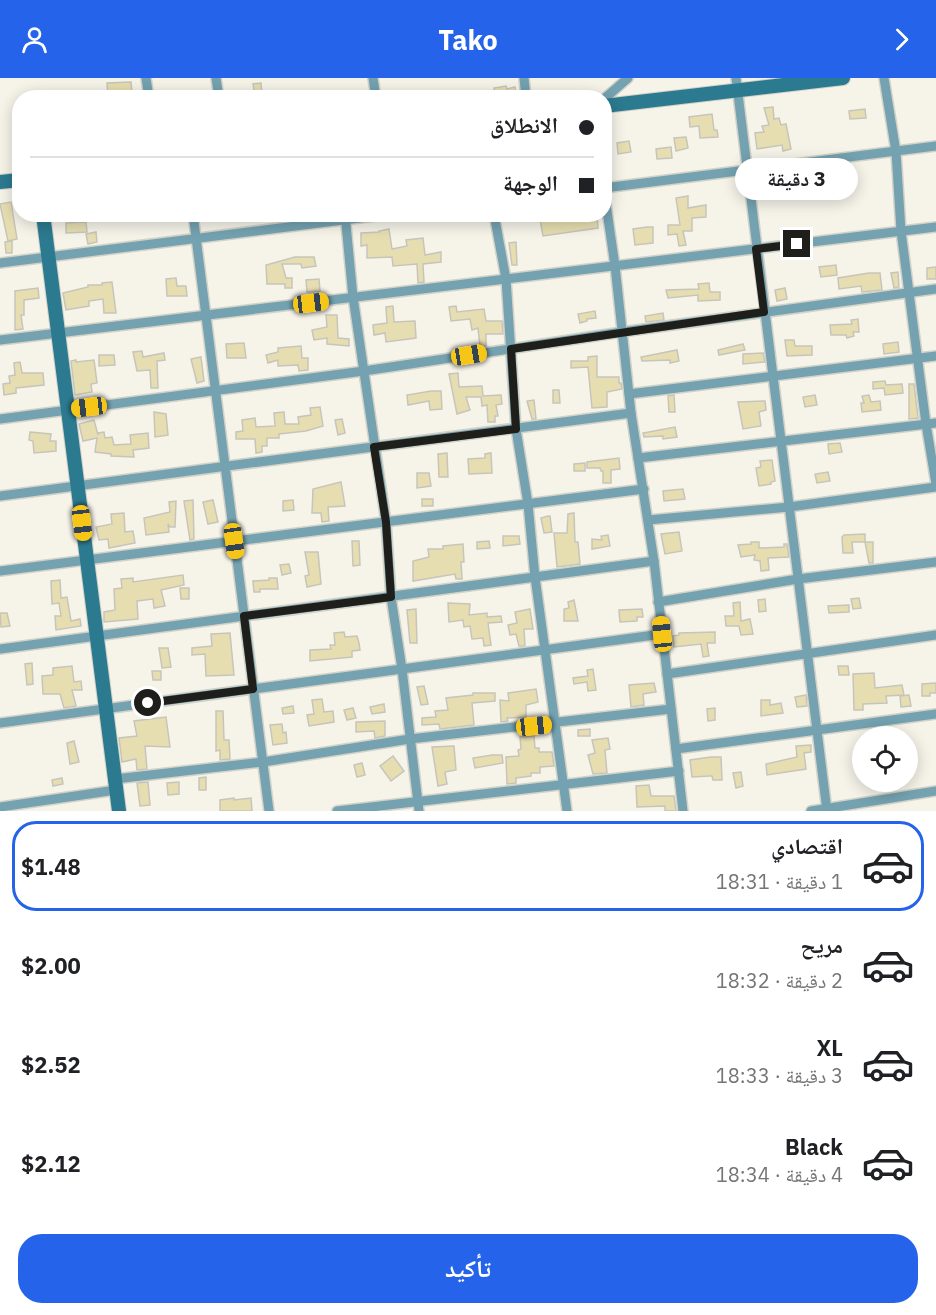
<!DOCTYPE html>
<html lang="ar">
<meta charset="utf-8">
<style>
:root{--surface:#fff;--page:#f2f2f2;--text:#202124;--muted:#757577;--line:#e0e0e0;--accent:#2563eb}
body{margin:0;font-family:"IBM Plex Sans","Noto Naskh Arabic",sans-serif;background:var(--page);color:var(--text);direction:rtl;height:100vh;display:flex;flex-direction:column;font-size:22px;white-space:nowrap}
*{box-sizing:border-box;margin:0}
p{font-size:20px;color:var(--muted)}
.icon{flex:none;width:33px;height:33px;fill:none;stroke:currentColor;stroke-width:2;stroke-linecap:round;stroke-linejoin:round}
.map{position:relative;height:733px;overflow:hidden;direction:ltr}
.side{display:flex;flex-direction:column;background:var(--surface);flex:1}
.side>*{flex:none}
.hud{position:absolute;left:12px;top:12px;width:600px;height:132px;border-radius:24px;box-shadow:0 3px 15px #0003;direction:rtl;display:grid;align-content:center;height:132px;padding:0 18px;background:var(--surface)}
.controls{position:absolute;left:852px;top:648px;display:grid;gap:12px}
.controls a{display:grid;place-items:center;width:66px;height:66px;border-radius:50%;background:var(--surface);box-shadow:0 3px 15px #0003;font-size:30px}
.end{position:absolute;width:27px;height:27px;margin:-14px;border:8px solid #1e1e1a;background:#fff;box-shadow:0 0 0 3px #fff}
.from{border-radius:50%}
.bubble{position:absolute;height:42px;border-radius:21px;background:var(--surface);box-shadow:0 3px 15px #0003;font-size:20px;font-weight:800;line-height:42px;text-align:center;direction:rtl}
.car{position:absolute;width:18px;height:36px;margin:-18px -9px;border-radius:8px;box-shadow:0 0 4px 2px #0007;background:linear-gradient(#f5c518 24%,#345 0 40%,#f5c518 0 76%,#345 0 86%,#f5c518 0)}
.hud b{display:flex;align-items:center;gap:21px;height:57px;font-size:22px}
.hud b+b{border-top:2px solid var(--line)}
.hud i{width:15px;height:15px;background:var(--text)}
ul{padding:10px 0 0;list-style:none}
li{display:flex;align-items:center;gap:18px;height:90px;margin:0 12px 9px;padding:0 6px;border:3px solid transparent;border-radius:24px}
li div{flex:1}
li b{display:block;font-size:22px}
li em{font-style:normal;font-weight:800}
li.active{border-color:var(--accent)}
li>.icon{width:54px;height:54px;stroke-width:1.5}
.button{display:flex;gap:12px;margin-top:auto;padding:12px 18px}
.button a{flex:1;height:69px;border-radius:24px;background:var(--accent);color:#fff;font-size:24px;font-weight:800;line-height:69px;text-align:center}
header{display:flex;justify-content:space-between;align-items:center;height:78px;padding:0 18px;background:var(--accent);color:#fff;font-size:27px;font-weight:800}
.map>svg:first-child{display:block}
</style>
<header><svg class="icon" aria-label="forward" viewBox="0 0 24 24"><path d="M9 5l7 7-7 7"/></svg>Tako<svg class="icon" aria-label="person" viewBox="0 0 24 24"><circle cx="12" cy="8" r="4"/><path d="M4 21q1-7 8-7t8 7"/></svg></header>
<div class="map">
<svg width="936" height="733" viewBox="0 0 936 733">
<rect width="100%" height="100%" fill="#f6f4e9"/>
<g fill="#e6deb0" stroke="#c7c5bb" stroke-width="1.5">
<path d="M131 4 132 15H118V20H108L107 5Z"/>
<path d="M261 5 262 17 255 18 253 6Z"/>
<path d="M506 8 507 11 515 9 516 16 495 19 494 10Z"/>
<path d="M773 29 774 41 779 40 781 47 786 46 791 71 783 73 782 67 757 71 755 55 764 54 762 48 769 47 764 30Z"/>
<path d="M865 31 866 40 850 41 849 33Z"/>
<path d="M712 36 714 52H717L718 59 700 60 699 48 690 49 689 39Z"/>
<path d="M686 59 688 70 676 73 674 60Z"/>
<path d="M629 63 631 74 618 76 617 65Z"/>
<path d="M671 69 672 80 657 81 656 71Z"/>
<path d="M688 118V130L706 127V139L692 140V153H683L686 167 679 168 677 156 668 157V147H680L676 120Z"/>
<path d="M11 124 17 161 8 163 0 126Z"/>
<path d="M539 136H546L547 141 567 140V136H575L576 141 597 138 598 150 543 158Z"/>
<path d="M86 144 87 154 66 155V145Z"/>
<path d="M647 149H653V165L635 167 633 151Z"/>
<path d="M389 151 392 171 407 168 406 162 423 160 425 177 441 174V184L423 186 424 204 418 205 417 186 393 188 392 179 367 180V167L361 168V155L379 154V153Z"/>
<path d="M96 154 97 164 88 166 86 156Z"/>
<path d="M12 163V175H6L5 164Z"/>
<path d="M516 164 517 187H512L509 165Z"/>
<path d="M295 179H314L316 188 302 190 301 186H282L286 200H292V210H285V206H267L266 187Z"/>
<path d="M836 187 837 197 821 199 819 189Z"/>
<path d="M936 189V201H927V190Z"/>
<path d="M898 194 899 209 894 210 891 195Z"/>
<path d="M869 195H880L882 212 862 214 861 208 839 211 838 200Z"/>
<path d="M176 200 177 208H186L187 218H167L166 201Z"/>
<path d="M319 201 320 213 307 214 306 202Z"/>
<path d="M112 204 116 235H104L103 221 89 223V228L66 232 63 215 88 209V207H102V205Z"/>
<path d="M709 205 710 214H720V222L698 223V217L668 220 666 212 699 211 698 206Z"/>
<path d="M38 210 39 220 24 222V237H21L23 251 15 252V213Z"/>
<path d="M785 210 787 221 777 223 775 212Z"/>
<path d="M393 228 394 244 415 243 416 260 386 264 385 255 374 257 373 247 387 245 386 229Z"/>
<path d="M456 228 457 234 484 231 486 243H502L503 256H486V268L480 269 478 250 472 252 470 241 451 243 449 229Z"/>
<path d="M595 233 596 240 587 241V243L580 245 578 236Z"/>
<path d="M663 235 664 242 646 244 645 238Z"/>
<path d="M326 237H337L338 260 349 261V268L327 266V260L314 262 312 252 327 249Z"/>
<path d="M858 241 859 254H853L854 258 847 260 846 257H831L830 247 852 246 851 242Z"/>
<path d="M785 262H794L795 268H812V277L787 278Z"/>
<path d="M898 264 899 274 884 276 883 266Z"/>
<path d="M244 265 246 280H227L226 266Z"/>
<path d="M743 266 745 272 719 277 718 272Z"/>
<path d="M301 268 302 280H308V292L299 293 298 287 278 288V282L268 285 266 277 278 274V270Z"/>
<path d="M677 272 679 283 670 285V282L642 283 641 279Z"/>
<path d="M142 273 143 279 164 275 165 282 157 283 158 310H151L150 292 137 293 133 274Z"/>
<path d="M763 275 765 284 743 286V276Z"/>
<path d="M99 277H114L115 287 99 288Z"/>
<path d="M597 278V299H619V305H621L622 311 607 314V329L592 330 588 289 571 290V283H588V279Z"/>
<path d="M201 279 204 303 197 305 191 281Z"/>
<path d="M76 282V284L94 282 97 305 91 306 92 314 75 317 71 283Z"/>
<path d="M20 284 22 295H43L44 307 16 310V315L4 317 3 306 10 305 9 298 15 297 14 285Z"/>
<path d="M458 295 459 309 482 308 483 318 501 317 502 326 496 327 498 338H495V344H488L487 327 482 328 481 319H466L470 332 457 336 449 296Z"/>
<path d="M885 303 886 307 902 306 903 315 885 317 884 310 873 311V304Z"/>
<path d="M909 306H914L918 340 909 341Z"/>
<path d="M553 312H559L560 325H553Z"/>
<path d="M431 313H441L442 331 430 332 429 323 408 327 407 317Z"/>
<path d="M674 317 675 334H669L668 318Z"/>
<path d="M815 317 817 327 805 329 803 319Z"/>
<path d="M869 317 871 324 880 323 881 332 862 334 861 325H864L862 318Z"/>
<path d="M534 322 536 341H532L527 323Z"/>
<path d="M765 323 766 332 759 334 761 348 743 351 738 324Z"/>
<path d="M320 329 323 348 306 353 279 356V360H267V368H262V374L256 375 255 361H236V354L243 353 242 342 255 340 256 349 275 348 274 335 284 334 285 346H299L298 339 311 337 310 330Z"/>
<path d="M154 334 166 336 168 357 155 359Z"/>
<path d="M342 341 345 355 338 357 335 342Z"/>
<path d="M94 342 98 357V355L104 354 105 360 112 359 114 367 131 366 130 357 148 355 149 370 133 372 134 379 111 378V376L95 374 97 360 83 363 79 346Z"/>
<path d="M675 349 677 359 663 361V358L644 359 643 355Z"/>
<path d="M30 354 51 356 50 363H56V373L34 375 33 363 29 362Z"/>
<path d="M840 365 842 374 829 376 828 366Z"/>
<path d="M447 375 448 399H439L438 376Z"/>
<path d="M491 375 492 395 469 396 468 381 485 380V376Z"/>
<path d="M619 380 620 391 611 392V405H603V393H601L600 390H587V384Z"/>
<path d="M772 382 775 403 771 404V406L759 408 756 390 761 389 760 383Z"/>
<path d="M585 385V393H574V386Z"/>
<path d="M828 394 830 403 817 405 815 396Z"/>
<path d="M417 395H429L431 408 417 410Z"/>
<path d="M341 404 345 428 328 429 329 443 322 444 321 435H312L313 411Z"/>
<path d="M683 411 685 421 664 423 663 413Z"/>
<rect x="422" y="421" width="11" height="7"/>
<path d="M193 422 194 461 190 462 184 423Z"/>
<path d="M213 422 218 444 208 446 203 424Z"/>
<path d="M293 422 294 432 283 433V423Z"/>
<path d="M176 423 175 449H170L168 446 169 454 146 457 144 440 170 434 169 424Z"/>
<path d="M124 435 125 454 133 453 135 465 109 470 108 461 99 462 96 449 112 446 111 436Z"/>
<path d="M574 435 575 464H578L580 486 557 489 554 455H567L568 436Z"/>
<path d="M548 438H550L552 454 544 455 541 440Z"/>
<path d="M679 454 682 473 665 476 661 456Z"/>
<path d="M865 456V464H852L853 475H843L842 459 844 457Z"/>
<path d="M608 457 610 468 592 471V461L602 462 601 458Z"/>
<path d="M503 458H519L520 466 503 468Z"/>
<path d="M352 463H359L360 487 353 488Z"/>
<path d="M489 463 490 470 477 471V464Z"/>
<path d="M751 464H759V470L784 469V466H787L789 479 768 480 769 492 761 493 760 483 754 482 755 477 741 479 738 467 751 466Z"/>
<path d="M865 464H873V485H869Z"/>
<path d="M463 466 464 484H461L462 501H456L455 496 413 503V483L429 479 428 471H443V468Z"/>
<path d="M305 474H318L321 506 307 509 305 498 309 497Z"/>
<path d="M289 486 291 495 282 497 280 487Z"/>
<path d="M183 497 184 507 161 512 165 528 154 530 153 521 137 523 138 541 104 544V534L115 532 114 511 122 510 121 501 133 500V504Z"/>
<path d="M269 500H277L278 511H260V514H254L253 503 269 502Z"/>
<path d="M60 502 61 520 67 519 71 543 80 541 81 548 56 552 55 538H61L59 525 52 526 51 503Z"/>
<path d="M180 510H189V521H181Z"/>
<path d="M859 520 861 530 853 531 851 521Z"/>
<path d="M765 521 766 533 759 534 758 522Z"/>
<path d="M574 522 578 543H564V531L569 530 568 524Z"/>
<path d="M740 524 741 543 750 541 753 556 741 557 739 548H726L725 538H734L733 525Z"/>
<path d="M448 525 470 526 469 537 487 535V539L501 538 502 544 488 545 491 567 484 568 483 560 472 561 470 548 464 549 463 542 449 544Z"/>
<path d="M849 527V534L829 535 828 528Z"/>
<path d="M416 531 417 565H410L407 532Z"/>
<path d="M530 531 533 551H524L525 568H519L516 556 510 557 508 547 517 545 515 534Z"/>
<path d="M642 531 643 539H637V543L620 544 619 532Z"/>
<path d="M0 535H7L10 548 1 549Z"/>
<path d="M344 554 345 559 357 558 359 565 360 572 352 573V579L310 583V572L331 571 330 567H335L334 555Z"/>
<path d="M715 554V565H707L709 578 703 579 701 566 674 569 673 558 679 557V555Z"/>
<path d="M230 555 234 597 206 598 205 576 192 577V570L212 568 211 556Z"/>
<path d="M159 570H168L171 589 162 590Z"/>
<path d="M32 585 33 606 27 607 25 586Z"/>
<path d="M72 588 74 604 81 603 82 612H72L76 628 64 630 60 616H43L42 598 53 597V590Z"/>
<path d="M838 588H848L849 597H839Z"/>
<path d="M593 591 596 612 588 613 587 604 574 606 573 600 588 598 587 592Z"/>
<path d="M152 593H161V602H153Z"/>
<path d="M874 595 875 610 902 607 904 617 886 618 887 625 863 626V632H854L853 596Z"/>
<path d="M654 605 656 614 643 616 644 627 631 629 629 607Z"/>
<path d="M936 605V615H930V618H922V606Z"/>
<path d="M424 608 428 626 421 627 417 609Z"/>
<path d="M536 611 538 624 526 627V639L507 640 508 643 501 644 500 622 509 623 508 615Z"/>
<path d="M473 615H495V623L472 625 474 647 440 651 439 646 422 647V640L436 639 435 633 448 632 446 620 473 617Z"/>
<path d="M806 617 807 628 797 629 795 619Z"/>
<path d="M909 617 911 628 901 629 900 618Z"/>
<path d="M322 621 324 634 333 633 334 644 309 648 307 637 314 636 312 622Z"/>
<path d="M761 622H770V627L781 625 783 635 761 638Z"/>
<path d="M384 626 385 634 372 636 370 629Z"/>
<path d="M293 628 294 635 283 636 282 630Z"/>
<path d="M353 630 356 640 347 642 344 632Z"/>
<path d="M715 630V642L708 643 707 631Z"/>
<path d="M216 633H223L224 662H229L230 681 220 682V672L216 673Z"/>
<path d="M166 639 170 669 145 668 147 691 137 692 136 681 122 684 119 660 137 658 134 643Z"/>
<path d="M385 643V658L375 660 374 653 356 654V644Z"/>
<path d="M282 646 283 655 286 654 287 665 273 667 270 647Z"/>
<path d="M590 651V658H578V652Z"/>
<path d="M534 658 535 670H539V674H552L554 688 540 689V695H531V698L516 700V705L507 706 506 679 519 678 518 672 521 671 520 659Z"/>
<path d="M608 660 610 671 605 672 607 695 593 696 588 677 595 675 592 662Z"/>
<path d="M74 663 79 684 70 686 67 665Z"/>
<path d="M811 667V674L804 675 806 691 767 697 766 686 797 679 796 668Z"/>
<path d="M454 668 456 692 445 694 447 706 438 708 432 669Z"/>
<path d="M492 677H502L503 685 475 690 473 680Z"/>
<path d="M393 678 404 693 391 703 380 688Z"/>
<path d="M711 679H721L722 702H713L712 698H710L692 699 690 682Z"/>
<path d="M362 685 365 697 357 699 354 687Z"/>
<path d="M741 694 743 708 736 710 733 695Z"/>
<path d="M206 699V712H199V700Z"/>
<path d="M62 700 63 706 53 708 52 702Z"/>
<path d="M148 704 150 727 140 728 137 705Z"/>
<path d="M179 704V716L168 717 167 705Z"/>
<path d="M649 707 651 718H674L676 733H665V728L637 729 636 708Z"/>
<path d="M234 720V722L251 720 252 733H220V722Z"/>
</g>
<g fill="none" stroke-linecap="round" stroke-linejoin="round">
<g stroke="#d3d2c8" stroke-width="12">
<g id="street">
<path d="M146 0 149 20"/>
<path d="M216 0 219 20"/>
<path d="M373 0 376 20"/>
<path d="M524 0 526 20"/>
<path d="M736 0 827 733"/>
<path d="M884 0 896 74 901 153 926 346 936 406"/>
<path d="M604 21 628 0"/>
<path d="M604 110 936 68"/>
<path d="M604 112 615 188 631 335 654 483 683 733"/>
<path d="M193 136 269 733"/>
<path d="M345 136 353 219 386 444 391 519 402 591 419 733"/>
<path d="M494 136 506 201 516 351 528 426 535 499 567 733"/>
<path d="M0 185 391 136"/>
<path d="M0 262 936 149"/>
<path d="M629 316 936 278"/>
<path d="M0 341 364 293 622 254 936 211"/>
<path d="M638 380 936 345"/>
<path d="M0 418 631 335"/>
<path d="M648 442 789 429 936 409"/>
<path d="M0 493 644 411"/>
<path d="M658 524 798 501 936 484"/>
<path d="M0 571 654 483"/>
<path d="M667 596 936 557"/>
<path d="M0 645 662 556"/>
<path d="M676 671 936 636"/>
<path d="M115 701 263 684 410 661 671 631"/>
<path d="M0 729 116 712"/>
<path d="M337 733 679 693"/>
<path d="M811 733 936 713"/>
</g>
</g>
<g stroke="#d3d2c8" stroke-width="16">
<g id="secondary">
<path d="M604 28 843 0"/>
<path d="M0 104 20 102"/>
<path d="M43 136 119 733"/>
</g>
</g>
<use href="#street" stroke="#74a2b1" stroke-width="9"/>
<use href="#secondary" stroke="#2c7a90" stroke-width="14"/>
</g>
<g fill="none" stroke-linecap="round" stroke-linejoin="round">
<path stroke="#1e1e1a" stroke-width="8" d="M148 625 253 611 244 538 391 519 386 444 374 369 516 351 511 271 764 234 756 171 797 166"/>
</g>
</svg>
<div class="controls">
<a><svg class="icon" aria-label="locate" viewBox="0 0 24 24"><circle cx="12" cy="12" r="6"/><path d="M12 2v4M12 18v4M2 12h4M18 12h4"/></svg></a>
</div>
<i class="end from" style="left:148px;top:625px"></i>
<i class="end" style="left:797px;top:166px"></i>
<div class="bubble" style="left:735px;top:80px;width:123px">3 دقيقة</div>
<i class="car" style="left:311px;top:225px;rotate:83deg"></i>
<i class="car" style="left:469px;top:277px;rotate:81deg"></i>
<i class="car" style="left:89px;top:329px;rotate:263deg"></i>
<i class="car" style="left:82px;top:445px;rotate:173deg"></i>
<i class="car" style="left:234px;top:463px;rotate:172deg"></i>
<i class="car" style="left:662px;top:556px;rotate:354deg"></i>
<i class="car" style="left:534px;top:648px;rotate:84deg"></i>
<div class="hud">
<b><i class="from"></i>الانطلاق</b>
<b><i></i>الوجهة</b>
</div>
</div>
<section class="side">
<ul>
<li class="active"><svg class="icon" aria-label="car" viewBox="0 0 24 24"><path d="M5 17H2v-5l4-1 3-4h7l3 4 3 1v5h-3M9 17h6M6 11h13"/><circle cx="7" cy="17" r="2"/><circle cx="17" cy="17" r="2"/></svg><div><b>اقتصادي</b><p>1 دقيقة · 18:31</p></div><em>$1.48</em></li>
<li><svg class="icon" aria-label="car" viewBox="0 0 24 24"><path d="M5 17H2v-5l4-1 3-4h7l3 4 3 1v5h-3M9 17h6M6 11h13"/><circle cx="7" cy="17" r="2"/><circle cx="17" cy="17" r="2"/></svg><div><b>مريح</b><p>2 دقيقة · 18:32</p></div><em>$2.00</em></li>
<li><svg class="icon" aria-label="car" viewBox="0 0 24 24"><path d="M5 17H2v-5l4-1 3-4h7l3 4 3 1v5h-3M9 17h6M6 11h13"/><circle cx="7" cy="17" r="2"/><circle cx="17" cy="17" r="2"/></svg><div><b>XL</b><p>3 دقيقة · 18:33</p></div><em>$2.52</em></li>
<li><svg class="icon" aria-label="car" viewBox="0 0 24 24"><path d="M5 17H2v-5l4-1 3-4h7l3 4 3 1v5h-3M9 17h6M6 11h13"/><circle cx="7" cy="17" r="2"/><circle cx="17" cy="17" r="2"/></svg><div><b>Black</b><p>4 دقيقة · 18:34</p></div><em>$2.12</em></li>
</ul>
<div class="button"><a>تأكيد</a></div>
</section>
